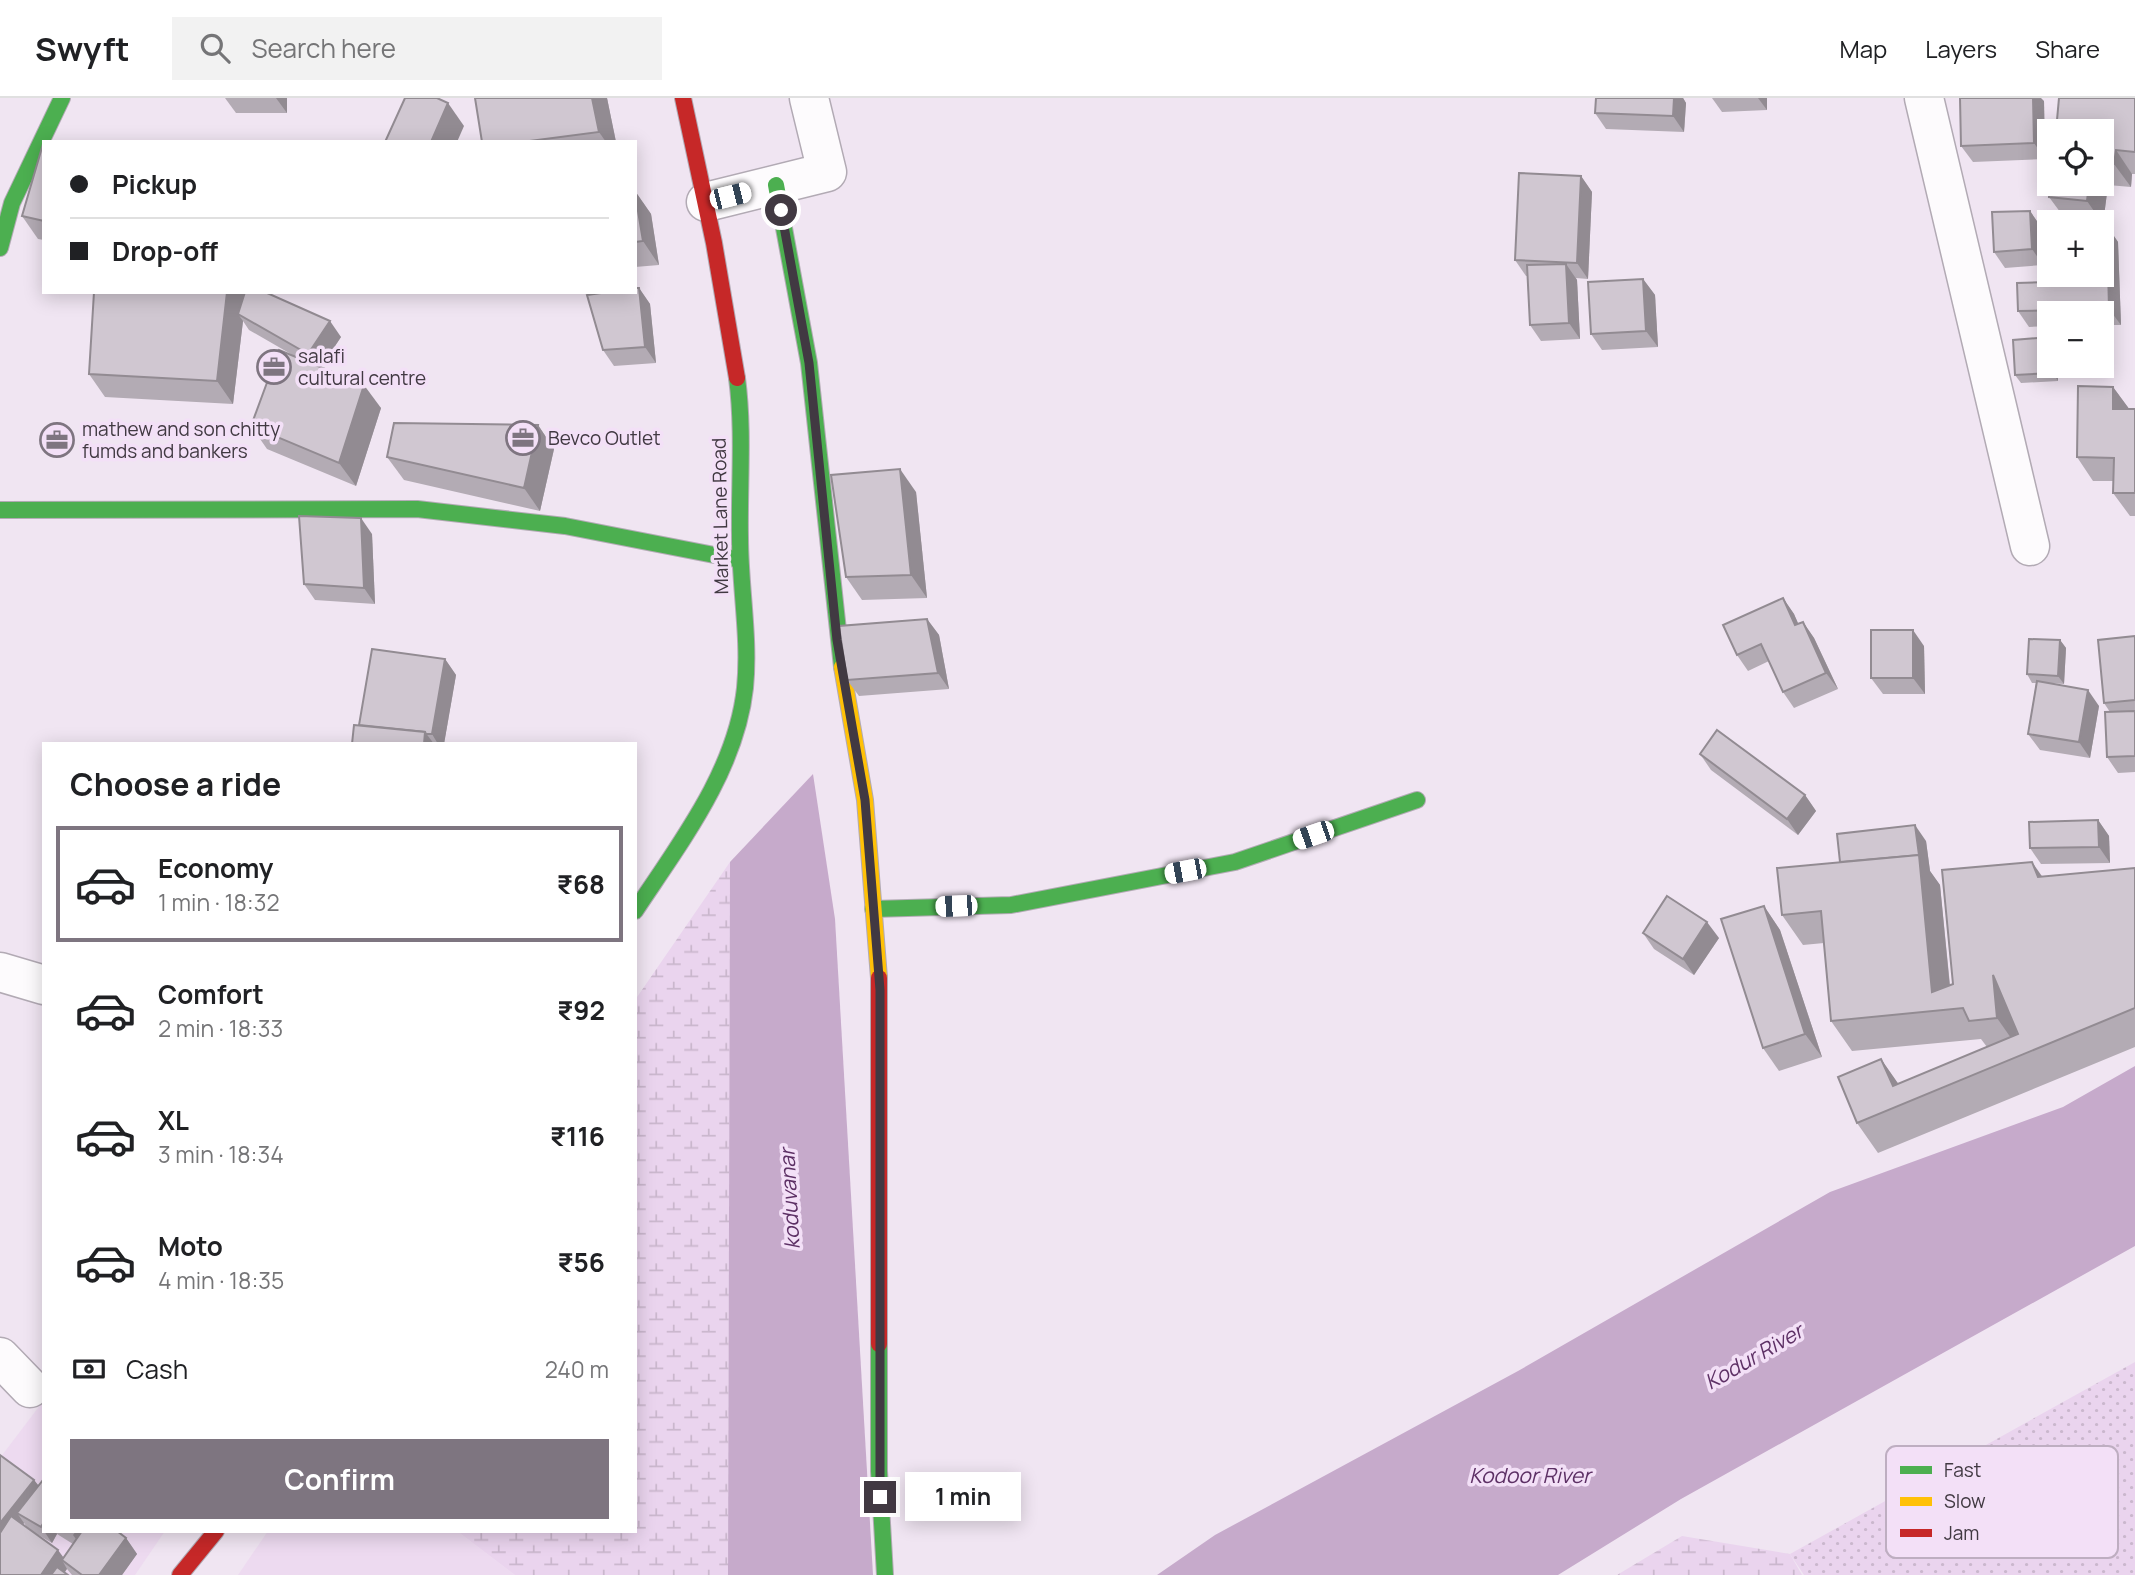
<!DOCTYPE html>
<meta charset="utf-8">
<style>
:root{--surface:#fff;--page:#f2f2f2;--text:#202124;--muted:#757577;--line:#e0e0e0;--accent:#7e7580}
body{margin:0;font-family:Manrope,sans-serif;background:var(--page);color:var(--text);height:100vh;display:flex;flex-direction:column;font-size:26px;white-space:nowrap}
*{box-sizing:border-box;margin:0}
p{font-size:23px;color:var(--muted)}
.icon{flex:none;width:38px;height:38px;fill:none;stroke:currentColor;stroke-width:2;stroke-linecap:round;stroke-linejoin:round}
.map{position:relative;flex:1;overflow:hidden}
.side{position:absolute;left:42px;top:644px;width:595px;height:791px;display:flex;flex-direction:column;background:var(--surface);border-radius:0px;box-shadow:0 4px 18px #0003}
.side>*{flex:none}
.banner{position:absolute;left:42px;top:42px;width:595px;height:154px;border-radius:0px;box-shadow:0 4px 18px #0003;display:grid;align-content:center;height:154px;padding:0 28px;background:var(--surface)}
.fabs{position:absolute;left:2037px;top:21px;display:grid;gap:14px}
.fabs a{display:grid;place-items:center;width:77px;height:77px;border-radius:0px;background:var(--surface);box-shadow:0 4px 18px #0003;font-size:35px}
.end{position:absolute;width:32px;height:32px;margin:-16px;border:9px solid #413942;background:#fff;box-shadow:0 0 0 4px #fff}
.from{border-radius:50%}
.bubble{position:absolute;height:49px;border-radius:0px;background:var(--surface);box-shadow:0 4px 18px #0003;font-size:23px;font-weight:700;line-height:49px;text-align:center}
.car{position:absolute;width:21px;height:42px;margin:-21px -10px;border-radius:9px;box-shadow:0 0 5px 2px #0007;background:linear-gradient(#fff 24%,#345 0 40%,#fff 0 76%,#345 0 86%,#fff 0)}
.banner b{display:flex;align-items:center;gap:24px;height:66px;font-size:26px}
.banner b+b{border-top:2px solid var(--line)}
.banner i{width:18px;height:18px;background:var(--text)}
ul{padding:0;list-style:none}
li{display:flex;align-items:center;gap:21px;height:116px;margin:0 14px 10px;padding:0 14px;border:4px solid transparent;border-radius:0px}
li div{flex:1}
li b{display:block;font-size:26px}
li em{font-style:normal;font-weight:700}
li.current{border-color:var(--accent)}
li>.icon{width:63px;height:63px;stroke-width:1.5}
h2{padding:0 28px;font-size:32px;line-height:84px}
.pay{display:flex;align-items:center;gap:18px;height:77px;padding:0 28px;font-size:26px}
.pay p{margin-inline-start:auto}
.action{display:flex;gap:14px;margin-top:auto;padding:14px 28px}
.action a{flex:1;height:80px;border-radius:0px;background:var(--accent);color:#fff;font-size:28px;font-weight:700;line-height:80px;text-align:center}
header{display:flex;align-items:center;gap:42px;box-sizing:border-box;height:98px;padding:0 35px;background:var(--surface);border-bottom:2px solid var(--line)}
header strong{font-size:33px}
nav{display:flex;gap:38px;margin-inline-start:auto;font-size:24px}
.search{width:490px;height:63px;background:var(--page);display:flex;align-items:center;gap:18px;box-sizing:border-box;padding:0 24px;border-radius:0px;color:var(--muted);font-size:26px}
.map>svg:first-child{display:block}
</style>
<header>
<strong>Swyft</strong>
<div class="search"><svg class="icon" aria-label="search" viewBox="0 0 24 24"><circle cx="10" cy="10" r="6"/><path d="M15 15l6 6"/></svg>Search here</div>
<nav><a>Map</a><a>Layers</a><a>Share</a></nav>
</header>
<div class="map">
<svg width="2135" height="1477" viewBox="0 0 2135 1477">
<defs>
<pattern id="grass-dots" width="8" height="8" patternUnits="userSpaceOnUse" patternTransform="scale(1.75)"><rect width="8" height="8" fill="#ead4ee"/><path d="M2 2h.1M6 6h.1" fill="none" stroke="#cab7cd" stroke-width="1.8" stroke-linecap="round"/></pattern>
<pattern id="wetland-marsh" width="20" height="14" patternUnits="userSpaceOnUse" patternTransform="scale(1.75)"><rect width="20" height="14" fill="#ead4ee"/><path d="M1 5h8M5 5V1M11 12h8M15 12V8" fill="none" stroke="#cab7cd"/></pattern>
</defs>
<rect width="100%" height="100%" fill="#f0e5f2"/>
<g fill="#eddaf0">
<path d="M44 1302V1433H165L135 1477H0V1360Z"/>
<path d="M268 1433H457L515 1477H238Z"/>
</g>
<path fill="url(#grass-dots)" d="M2135 1264V1477H1804L1790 1456Z"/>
<g fill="url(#wetland-marsh)">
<path d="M730 764 728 1477H515L457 1433H635V902Z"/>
<path d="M1682 1438 1790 1456 1802 1477H1617Z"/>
</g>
<g fill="#c6aacb">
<path d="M813 676 835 821 873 1477H728L730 764Z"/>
<path d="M2135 968V1148L1681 1401 1558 1477H1157L1215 1437 1518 1273 1830 1094 2063 1009Z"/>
</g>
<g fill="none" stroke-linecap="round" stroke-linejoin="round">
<g stroke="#b2aab4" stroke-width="41">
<g id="street">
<path d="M1924 0 2030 448"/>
<path d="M706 104 827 74 809 0"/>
<path d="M0 874 44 887"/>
<path d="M0 1259 30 1290"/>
</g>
</g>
<g stroke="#b2aab4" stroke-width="18">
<g id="fast">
<path d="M776 87 809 265 842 569"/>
<path d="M0 150 12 105 62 0"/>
<path d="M0 412 417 411 565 428 740 462"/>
<path d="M873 811 1011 807 1235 764 1417 702"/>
<path d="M635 813C680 745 736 673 745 590 750 540 740 490 740 440 739 386 744 333 737 280"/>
<path d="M879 1246V1373L885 1477"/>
</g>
</g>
<g stroke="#b2aab4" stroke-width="18">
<path id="slow" d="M842 569 865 702 879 880"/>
</g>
<g stroke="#b2aab4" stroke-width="18">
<g id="jam">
<path d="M683 0 714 145 737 280"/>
<path d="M879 880V1246"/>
<path d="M180 1477 216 1433"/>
</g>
</g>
<use href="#street" stroke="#fdfbfd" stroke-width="38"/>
<use href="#fast" stroke="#4caf50" stroke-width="16"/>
<use href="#slow" stroke="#ffc107" stroke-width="16"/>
<use href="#jam" stroke="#c62828" stroke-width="16"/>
</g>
<g fill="#b3abb4" fill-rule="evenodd">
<path d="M225 0H287V15H236Z"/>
<path d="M475 0H607L616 44H482Z"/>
<path d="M1596 0H1683L1686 5 1684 34 1606 31 1595 15Z"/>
<path d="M1712 0H1767V12L1722 14Z"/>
<path d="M2135 0V76H2132L2131 89 2108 87 2103 126H2102V124H2085L2066 122 2049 99 2102 86V33Z"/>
<path d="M2044 3 2045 61 1973 64 1961 48Z"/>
<path d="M44 46V142L38 141 22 118Z"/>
<path d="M1581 78 1592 94 1588 181 1576 180 1577 182 1580 241 1541 243 1530 227 1527 178H1526L1515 162Z"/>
<path d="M635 93 651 116 659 167 635 169Z"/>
<path d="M2030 113 2041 129 2043 167 2005 170 1994 154Z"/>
<path d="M2107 128 2118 144 2121 227H2102V215H2049V228L2029 229 2018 213 2047 184 2049 177Z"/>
<path d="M1643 181 1655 197 1658 249 1602 252 1591 236Z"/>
<path d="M639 190 650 206 656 265 614 268 603 252Z"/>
<path d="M265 194 341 239 321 269 381 310 356 388 267 351 251 328 296 259 249 232 243 223 233 306 105 299 89 276Z"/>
<path d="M2049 268H2057L2058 283 2021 285 2015 277Z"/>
<path d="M2113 289 2129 311H2135V418H2130L2113 395V383H2093L2077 359Z"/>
<path d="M538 327 554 351 540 413 404 382 387 359Z"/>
<path d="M916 394 927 500 862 502 846 479Z"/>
<path d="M372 436 375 506 315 502 304 486Z"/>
<path d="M1783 500 1794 516 1798 526 1803 524 1814 540 1838 591 1794 610 1783 594 1769 563 1748 573 1737 557Z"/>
<path d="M927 521 939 537 949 591 859 598 847 582Z"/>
<path d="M2135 538V674L2118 675 2107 659 2110 614 2104 605Z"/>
<path d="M2060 542 2066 550 2064 586 2049 585 2099 608 2090 660 2040 652 2028 636 2036 585H2032L2027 576Z"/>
<path d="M1924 548 1925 596H1883L1871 580Z"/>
<path d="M445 561 456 577 444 646H352L359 627Z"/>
<path d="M1700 656 1805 697 1816 713 1798 737 1711 672Z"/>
<path d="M2098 722 2109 738 2110 765 2041 766 2030 750Z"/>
<path d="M1926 743 1930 773 1940 787 1950 887 1953 886 2042 779 2135 770V949L1878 1055 1857 1025 1881 961 1898 986 1987 949 1981 941 1852 953 1831 923 1824 845 1803 847 1782 817Z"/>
<path d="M1764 808 1780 832 1822 959 1779 973 1763 950Z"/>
<path d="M1643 835 1719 840 1694 877 1654 851Z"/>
<path d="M0 1357 34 1382 39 1388 44 1433H117L126 1440 137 1456 122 1477H72L67 1471 0 1477ZM24 1425 28 1431 52 1445 57 1436 73 1446 63 1460 23 1427Z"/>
</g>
<g fill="#928b92">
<path d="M276 0H287V15Z"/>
<path d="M592 0H607L616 44H606L599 34Z"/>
<path d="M1674 0H1683L1686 5 1684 34 1673 18Z"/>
<path d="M1758 0H1767V12Z"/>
<path d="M2033 0H2041L2044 3 2045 61 2034 45Z"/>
<path d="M448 5 464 28 457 44H431Z"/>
<path d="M2116 52 2132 76 2131 89 2114 66Z"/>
<path d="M1581 78 1592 94 1588 181 1577 165Z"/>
<path d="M2102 78 2108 87 2103 126 2087 103 2089 86H2102Z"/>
<path d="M635 93 651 116 659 167 643 143Z"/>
<path d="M2030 113 2041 129 2043 167 2032 151Z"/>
<path d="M2107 128 2118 144 2121 227 2109 211Z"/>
<path d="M1566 166 1577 182 1580 241 1569 225Z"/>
<path d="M1643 181 1655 197 1658 249 1646 233Z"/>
<path d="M639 190 650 206 656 265 645 249Z"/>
<path d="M227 194H246L238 216 243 223 233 306 217 283Z"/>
<path d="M330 223 341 239 319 272 308 256Z"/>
<path d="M2052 268H2057L2058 283 2053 275Z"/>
<path d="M364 287 381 310 356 388 339 365Z"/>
<path d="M2113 289 2130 312 2113 311Z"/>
<path d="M538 327 554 351 540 413 524 390Z"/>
<path d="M900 371 916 394 927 500 911 477Z"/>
<path d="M361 420 372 436 375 506 364 490Z"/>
<path d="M1783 500 1794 516 1806 543 1795 527Z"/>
<path d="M927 521 939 537 949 591 938 575Z"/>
<path d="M1803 524 1814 540 1838 591 1826 575Z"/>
<path d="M1913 532 1924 548 1925 596 1913 580Z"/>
<path d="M2060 542 2066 550 2064 586 2058 578Z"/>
<path d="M445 561 456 577 444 646H438L432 636Z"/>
<path d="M2088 592 2099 608 2090 660 2079 644Z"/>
<path d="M425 634 434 646H424Z"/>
<path d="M1805 697 1816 713 1798 737 1787 721Z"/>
<path d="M2098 722 2109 738 2110 765 2099 749Z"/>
<path d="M1915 727 1926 743 1930 773 1940 787 1952 911 1932 894Z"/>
<path d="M2032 764 2053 794 2038 779Z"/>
<path d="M1764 808 1780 832 1822 959 1805 936Z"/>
<path d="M1707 824 1719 840 1694 877 1683 861Z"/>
<path d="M1993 877 2014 907 2018 950 1997 920Z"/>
<path d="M1881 961 1902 991 1893 988Z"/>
<path d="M34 1382 44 1395 17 1415 24 1425 0 1455V1425Z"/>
<path d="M44 1433H55L57 1436 52 1445Z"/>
<path d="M76 1433H98L85 1453 73 1437Z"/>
<path d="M126 1440 137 1456 122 1477H99Z"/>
<path d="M58 1452 69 1467 62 1462 67 1471 63 1477H41Z"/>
</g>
<g fill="#d0c7d1" stroke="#928b92" stroke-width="2">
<path d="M405 0H437L448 5 431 44H385Z"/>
<path d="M475 0H592L599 34 522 44H482Z"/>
<path d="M1596 0H1674L1673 18 1595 15Z"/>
<path d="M1960 0H2033L2034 45 1961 48Z"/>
<path d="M2059 0H2135V54L2116 52 2114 66 2102 65V33H2056Z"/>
<path d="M43 46H44V123L22 118Z"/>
<path d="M1519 75 1581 78 1577 165 1515 162Z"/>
<path d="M2050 86H2089L2087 103 2049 99Z"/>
<path d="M635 95 643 143 635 144Z"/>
<path d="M2030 113 2032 151 1994 154 1992 114Z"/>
<path d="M2102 128H2107L2109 211 2018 213 2017 185 2047 184 2046 158H2049V177H2102Z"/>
<path d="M1566 166 1569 225 1530 227 1527 167Z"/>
<path d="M1643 181 1646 233 1591 236 1588 184Z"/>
<path d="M635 190H639L645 249 603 252 587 197 608 194H635Z"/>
<path d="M94 194H227L217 283 89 276Z"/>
<path d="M245 194H265L330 223 308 256 238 216Z"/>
<path d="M2049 239V268H2052L2053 275 2015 277 2013 242Z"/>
<path d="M279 252 364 287 339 365 251 328Z"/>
<path d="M2078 288 2113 289V311H2135V395H2113L2114 360 2077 359Z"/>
<path d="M394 325 538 327 524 390 387 359Z"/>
<path d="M900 371 911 477 846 479 831 377Z"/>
<path d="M299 418 361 420 364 490 304 486Z"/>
<path d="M1783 500 1795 527 1803 524 1826 575 1783 594 1761 546 1737 557 1723 527Z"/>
<path d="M927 521 938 575 847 582 839 528Z"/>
<rect x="1871" y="532" width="42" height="48"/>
<path d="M2135 538V602L2104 605 2098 542Z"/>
<path d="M2029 541 2060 542 2058 578 2027 576Z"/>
<path d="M372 551 445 561 432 636H426L425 634 359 627Z"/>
<path d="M2037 583 2088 592 2079 644 2028 636Z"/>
<path d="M2135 613V658L2107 659 2105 614Z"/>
<path d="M354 627 425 634 424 646H352Z"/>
<path d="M1717 632 1805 697 1787 721 1700 656Z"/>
<path d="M2098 722 2099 749 2030 750 2029 724Z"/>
<path d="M1915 727 1919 757 1840 764 1837 736Z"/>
<path d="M1919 757 1932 894 1953 886 1942 772 2032 764 2038 779 2135 770V910L1857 1025 1838 979 1881 961 1893 988 2018 936 1993 877 1997 920 1969 923 1963 910 1831 923 1821 813 1782 817 1777 770Z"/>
<path d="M1667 798 1707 824 1683 861 1643 835Z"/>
<path d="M1764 808 1805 936 1763 950 1721 821Z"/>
<path d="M0 1357 34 1382 0 1425Z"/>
<path d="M43 1382 44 1424 41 1429 17 1415Z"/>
<path d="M11 1418 58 1452 41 1477H0V1435Z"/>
<path d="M82 1433H117L126 1440 99 1477H82L62 1462Z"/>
<path d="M57 1469 68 1477H51Z"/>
</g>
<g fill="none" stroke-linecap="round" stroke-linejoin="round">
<path stroke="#413942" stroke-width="9" d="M781 112 809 265 837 542 865 702 880 892V1399"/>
</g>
<defs>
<g id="office-ring" transform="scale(1.75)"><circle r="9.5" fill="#f3e0f7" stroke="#7e7580" stroke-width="1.5"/><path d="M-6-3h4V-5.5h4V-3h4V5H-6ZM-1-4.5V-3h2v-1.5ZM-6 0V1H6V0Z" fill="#7e7580"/></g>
</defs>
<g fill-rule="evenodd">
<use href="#office-ring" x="274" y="269"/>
<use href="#office-ring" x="523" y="340"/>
<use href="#office-ring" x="57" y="342"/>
</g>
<g text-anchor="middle" stroke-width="7" stroke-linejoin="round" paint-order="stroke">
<g font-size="19" fill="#413942" stroke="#f3e0f7" text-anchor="start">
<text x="298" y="265">salafi<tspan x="298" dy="22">cultural centre</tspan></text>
<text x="82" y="338">mathew and son chitty<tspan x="82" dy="22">fumds and bankers</tspan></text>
<text x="548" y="347">Bevco Outlet</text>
</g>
<g font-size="19" fill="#413942" stroke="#f3e0f7">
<text transform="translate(720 418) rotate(-91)" y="7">Market Lane Road</text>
</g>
<g font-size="21" font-style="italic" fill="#5d3065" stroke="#f3e0f7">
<text transform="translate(790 1101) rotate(-93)" y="7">koduvanar</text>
<text transform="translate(1754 1259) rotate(-30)" y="7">Kodur River</text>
<text x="1530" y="1385">Kodoor River</text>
</g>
</g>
<rect x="1886" y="1348" width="232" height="112" rx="10" fill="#f3e0f7" stroke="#beaec1" stroke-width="2"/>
<rect x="1900" y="1368" width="32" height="8" fill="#4caf50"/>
<rect x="1900" y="1399" width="32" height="9" fill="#ffc107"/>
<rect x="1900" y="1431" width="32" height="8" fill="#c62828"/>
<g font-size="19" fill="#413942">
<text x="1944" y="1379">Fast</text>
<text x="1944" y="1410">Slow</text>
<text x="1944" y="1442">Jam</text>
</g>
</svg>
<div class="fabs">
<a><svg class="icon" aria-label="locate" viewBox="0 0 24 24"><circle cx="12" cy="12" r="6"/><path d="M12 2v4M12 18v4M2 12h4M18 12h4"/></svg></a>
<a>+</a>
<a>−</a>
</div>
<i class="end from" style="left:781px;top:112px"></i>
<i class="end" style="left:880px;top:1399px"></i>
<div class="bubble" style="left:905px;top:1374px;width:116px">1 min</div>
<i class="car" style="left:730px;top:98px;rotate:76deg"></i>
<i class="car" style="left:1313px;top:737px;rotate:251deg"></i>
<i class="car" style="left:1185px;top:773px;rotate:259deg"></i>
<i class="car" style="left:956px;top:808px;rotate:268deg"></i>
<div class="banner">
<b><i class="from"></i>Pickup</b>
<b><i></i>Drop-off</b>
</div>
<section class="side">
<h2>Choose a ride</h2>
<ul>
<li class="current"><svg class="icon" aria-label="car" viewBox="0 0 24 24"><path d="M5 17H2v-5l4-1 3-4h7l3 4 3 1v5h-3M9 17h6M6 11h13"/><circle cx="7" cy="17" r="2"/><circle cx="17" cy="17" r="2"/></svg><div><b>Economy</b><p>1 min · 18:32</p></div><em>₹68</em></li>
<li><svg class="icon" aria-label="car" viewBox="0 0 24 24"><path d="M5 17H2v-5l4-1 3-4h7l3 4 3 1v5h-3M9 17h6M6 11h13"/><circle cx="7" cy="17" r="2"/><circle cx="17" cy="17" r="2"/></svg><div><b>Comfort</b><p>2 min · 18:33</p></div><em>₹92</em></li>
<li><svg class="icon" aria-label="car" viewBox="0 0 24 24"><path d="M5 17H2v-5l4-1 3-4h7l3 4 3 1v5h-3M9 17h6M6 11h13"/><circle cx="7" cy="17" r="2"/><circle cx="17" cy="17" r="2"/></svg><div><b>XL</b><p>3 min · 18:34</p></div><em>₹116</em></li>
<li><svg class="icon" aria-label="car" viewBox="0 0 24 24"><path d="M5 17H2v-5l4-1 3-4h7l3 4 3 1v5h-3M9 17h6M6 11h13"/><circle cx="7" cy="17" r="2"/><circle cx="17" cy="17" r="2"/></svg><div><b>Moto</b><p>4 min · 18:35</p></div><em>₹56</em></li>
</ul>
<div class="pay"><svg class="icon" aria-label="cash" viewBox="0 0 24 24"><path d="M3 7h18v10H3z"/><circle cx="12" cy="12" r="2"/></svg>Cash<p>240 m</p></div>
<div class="action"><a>Confirm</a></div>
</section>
</div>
